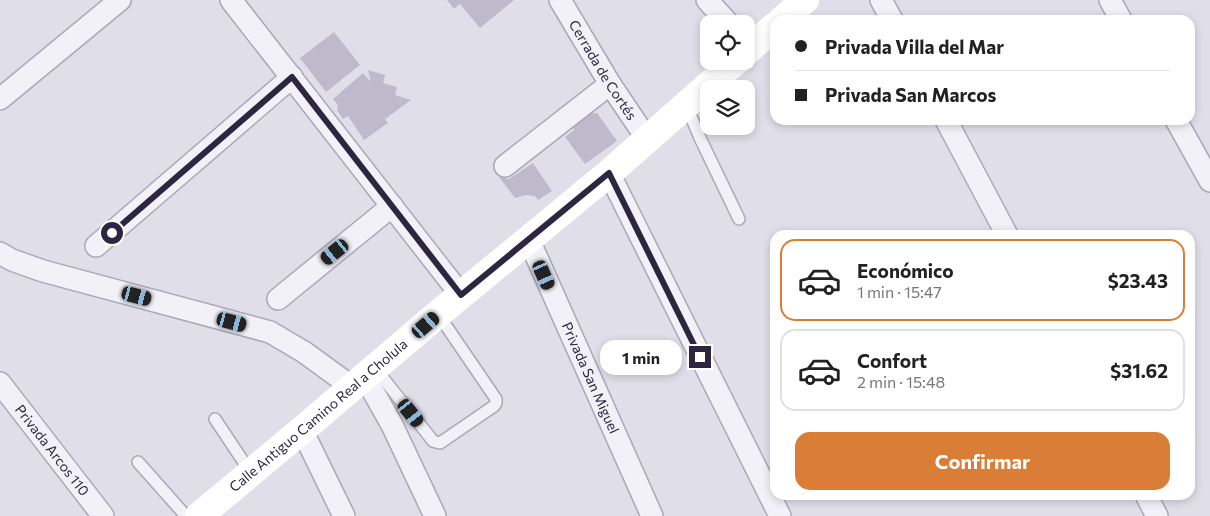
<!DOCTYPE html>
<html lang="es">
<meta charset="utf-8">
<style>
:root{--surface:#fff;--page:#f2f2f2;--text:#222;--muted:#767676;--line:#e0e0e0;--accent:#d97d37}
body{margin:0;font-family:Commissioner,sans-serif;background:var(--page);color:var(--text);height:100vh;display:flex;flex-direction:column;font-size:19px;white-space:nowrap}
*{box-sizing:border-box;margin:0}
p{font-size:16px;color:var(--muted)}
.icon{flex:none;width:28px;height:28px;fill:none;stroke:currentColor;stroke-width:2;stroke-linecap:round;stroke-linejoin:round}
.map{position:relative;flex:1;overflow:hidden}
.panel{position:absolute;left:770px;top:230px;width:425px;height:270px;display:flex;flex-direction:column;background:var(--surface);border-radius:15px;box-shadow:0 2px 8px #0003}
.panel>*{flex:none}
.guide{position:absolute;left:770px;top:15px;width:425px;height:110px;border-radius:15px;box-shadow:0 2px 8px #0003;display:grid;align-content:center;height:110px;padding:0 25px;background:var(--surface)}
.buttons{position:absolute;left:700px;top:15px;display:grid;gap:10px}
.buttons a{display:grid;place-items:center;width:55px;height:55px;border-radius:10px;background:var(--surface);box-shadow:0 2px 8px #0003;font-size:25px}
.end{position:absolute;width:22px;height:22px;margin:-11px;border:6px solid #2c2641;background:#fff;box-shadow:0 0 0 2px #fff}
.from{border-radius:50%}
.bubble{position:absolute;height:35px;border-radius:15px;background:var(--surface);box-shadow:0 2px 8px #0003;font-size:16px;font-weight:700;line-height:35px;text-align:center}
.car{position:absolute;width:15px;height:30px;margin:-15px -8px;border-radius:6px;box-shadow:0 0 4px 1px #0007;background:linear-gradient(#222 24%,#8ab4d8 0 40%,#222 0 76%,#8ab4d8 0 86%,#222 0)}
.guide b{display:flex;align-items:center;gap:18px;height:48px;font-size:19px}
.guide b+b{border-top:1px solid var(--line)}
.guide i{width:12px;height:12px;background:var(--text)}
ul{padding:9px 0 0;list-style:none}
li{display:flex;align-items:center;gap:15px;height:82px;margin:0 10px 8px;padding:0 15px;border:2px solid var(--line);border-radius:15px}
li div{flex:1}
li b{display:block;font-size:19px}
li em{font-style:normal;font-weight:700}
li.on{border-color:var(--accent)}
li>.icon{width:45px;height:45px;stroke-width:1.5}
.button{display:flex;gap:10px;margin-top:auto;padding:10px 25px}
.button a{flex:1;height:58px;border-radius:15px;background:var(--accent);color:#fff;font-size:20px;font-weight:700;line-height:58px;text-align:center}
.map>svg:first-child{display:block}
</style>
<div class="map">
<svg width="1210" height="516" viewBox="0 0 1210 516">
<rect width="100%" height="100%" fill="#e0dee9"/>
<g fill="#bebacc">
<path d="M447 0H514L480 28 460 4 454 9Z"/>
<path d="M334 32 360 65 326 92 300 58Z"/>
<path d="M368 70 385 75 383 83 397 87 395 95 411 100 385 119 388 123 364 140 348 116 343 119 337 110 338 105 333 99 363 73 371 82Z"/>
<path d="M597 113 617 141 585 164 565 137 574 130 571 122 581 114Z"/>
<path d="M533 163 552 191 538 200 535 196 526 195 515 198 499 177 509 179Z"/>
</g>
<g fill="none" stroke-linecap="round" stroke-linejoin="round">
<g stroke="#aaa7b7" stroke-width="14">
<g id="service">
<path d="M686 105 701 140 739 219"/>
<path d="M375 368 433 441 436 442 440 443 494 406 496 403V399L438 314"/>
<path d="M215 419 251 473"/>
<path d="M138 462 186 516"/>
</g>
</g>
<g stroke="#aaa7b7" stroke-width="24">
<g id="minor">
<path d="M231 0 461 295"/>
<path id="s1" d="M560 0 610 84 647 139"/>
<path d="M707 0 729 24"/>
<path d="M881 0 892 20"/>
<path d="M1110 0 1121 20"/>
<path d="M0 99 120 0"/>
<path d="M946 120 1007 235"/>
<path d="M1176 120 1210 181"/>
<path d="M505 166 610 84"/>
<path d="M609 173 780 516"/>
<path id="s2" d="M529 240 652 516"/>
<path d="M96 246 292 77"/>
<path d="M0 253 12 260 43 271 270 332 304 352 352 387"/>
<path d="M278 299 392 206"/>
<path d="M365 377 392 425 435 516"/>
<path id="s3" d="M0 383 103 516"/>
<path d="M302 430 344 516"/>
<path d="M1146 495 1157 516"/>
</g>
</g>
<use href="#service" stroke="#f2f1f7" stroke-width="11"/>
<use href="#minor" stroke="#f2f1f7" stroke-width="21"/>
<g stroke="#fff" stroke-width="28">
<path d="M782 20 805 0"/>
<path d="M746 52 775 26"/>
<path id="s4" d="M199 516 302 430 438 314 609 173 736 61"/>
</g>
</g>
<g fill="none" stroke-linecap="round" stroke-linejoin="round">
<path stroke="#2c2641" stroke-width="6" d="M112 233 292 77 461 295 609 173 700 357"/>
</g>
<g text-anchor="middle" stroke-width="4" stroke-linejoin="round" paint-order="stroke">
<g font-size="14" fill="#2c2641" stroke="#efedf6">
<text dy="5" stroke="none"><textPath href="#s1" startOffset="82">Cerrada de Cortés</textPath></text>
<text dy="5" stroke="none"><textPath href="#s2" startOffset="151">Privada San Miguel</textPath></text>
<text dy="5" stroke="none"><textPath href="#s4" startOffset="156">Calle Antiguo Camino Real a Cholula</textPath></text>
<text dy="5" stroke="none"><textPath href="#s3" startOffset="85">Privada Arcos 110</textPath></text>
</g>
</g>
</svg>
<div class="buttons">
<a><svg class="icon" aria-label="locate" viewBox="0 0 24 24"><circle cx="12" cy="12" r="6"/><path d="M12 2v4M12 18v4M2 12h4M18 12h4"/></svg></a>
<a><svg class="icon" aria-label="layers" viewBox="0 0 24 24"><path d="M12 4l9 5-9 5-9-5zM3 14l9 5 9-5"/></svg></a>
</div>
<i class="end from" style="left:112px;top:233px"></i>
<i class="end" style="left:700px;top:357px"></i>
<div class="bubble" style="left:600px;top:340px;width:82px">1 min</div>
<i class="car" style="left:335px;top:252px;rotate:231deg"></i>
<i class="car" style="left:544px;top:275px;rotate:156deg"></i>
<i class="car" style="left:137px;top:296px;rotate:105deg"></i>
<i class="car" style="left:232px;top:322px;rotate:105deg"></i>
<i class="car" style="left:426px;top:325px;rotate:49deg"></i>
<i class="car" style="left:411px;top:413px;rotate:141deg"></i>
<div class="guide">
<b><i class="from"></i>Privada Villa del Mar</b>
<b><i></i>Privada San Marcos</b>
</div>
<section class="panel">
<ul>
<li class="on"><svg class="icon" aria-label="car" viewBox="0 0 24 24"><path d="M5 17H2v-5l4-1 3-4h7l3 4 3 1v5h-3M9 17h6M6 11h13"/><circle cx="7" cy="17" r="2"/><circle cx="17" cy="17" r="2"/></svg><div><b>Económico</b><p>1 min · 15:47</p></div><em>$23.43</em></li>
<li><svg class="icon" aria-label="car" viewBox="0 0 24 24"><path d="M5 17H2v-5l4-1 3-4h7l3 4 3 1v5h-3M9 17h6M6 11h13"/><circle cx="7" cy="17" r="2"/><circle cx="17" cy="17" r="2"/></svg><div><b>Confort</b><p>2 min · 15:48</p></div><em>$31.62</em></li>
</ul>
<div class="button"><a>Confirmar</a></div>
</section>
</div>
